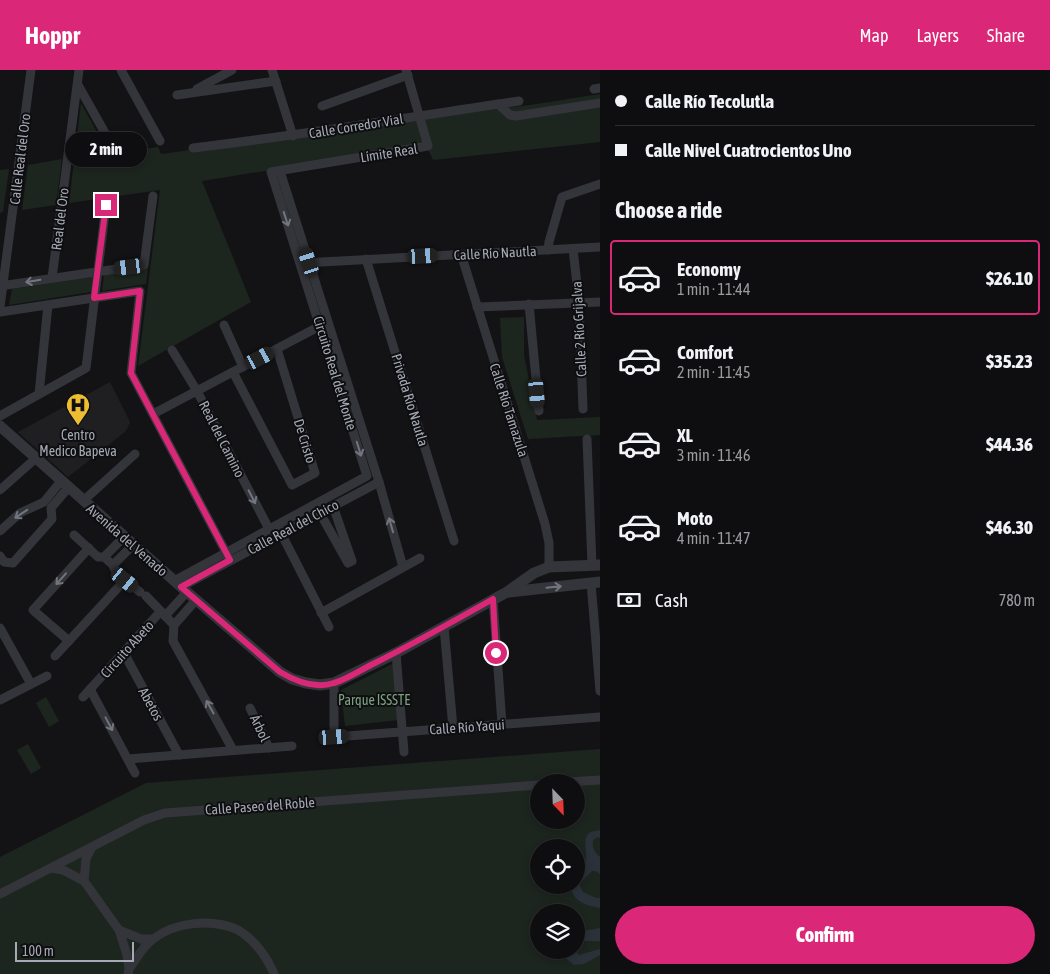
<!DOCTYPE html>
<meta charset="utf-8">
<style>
:root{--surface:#0e0e10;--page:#171719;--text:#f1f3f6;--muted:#9b9c9f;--line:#2e2e30;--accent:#db2777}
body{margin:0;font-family:"Asap Condensed",sans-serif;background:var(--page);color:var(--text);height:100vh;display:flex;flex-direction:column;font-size:19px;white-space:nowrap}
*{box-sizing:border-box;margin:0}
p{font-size:16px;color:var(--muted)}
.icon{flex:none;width:28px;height:28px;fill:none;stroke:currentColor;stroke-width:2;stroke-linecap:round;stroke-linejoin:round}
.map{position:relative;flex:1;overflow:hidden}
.sheet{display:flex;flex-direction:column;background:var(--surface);width:450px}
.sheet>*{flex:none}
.guide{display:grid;align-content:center;height:110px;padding:0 15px;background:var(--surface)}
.needle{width:32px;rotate:157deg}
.controls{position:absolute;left:530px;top:704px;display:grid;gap:10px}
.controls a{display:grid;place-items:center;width:55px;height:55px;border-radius:50%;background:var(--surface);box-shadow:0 2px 8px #0003,0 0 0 1px var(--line);font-size:25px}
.scale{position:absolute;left:15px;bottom:12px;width:119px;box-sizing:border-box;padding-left:5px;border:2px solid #a5a9b5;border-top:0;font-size:14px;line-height:18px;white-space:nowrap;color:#a5a9b5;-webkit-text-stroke:4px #0e0e10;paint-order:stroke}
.end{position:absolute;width:22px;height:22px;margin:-11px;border:6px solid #db2777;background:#fff;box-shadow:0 0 0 2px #fff}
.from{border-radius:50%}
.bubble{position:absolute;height:35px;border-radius:18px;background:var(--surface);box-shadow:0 2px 8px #0003,0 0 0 1px var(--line);font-size:16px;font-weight:800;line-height:35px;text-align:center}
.car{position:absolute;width:15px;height:30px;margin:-15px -8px;border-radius:6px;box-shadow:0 0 4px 1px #0007;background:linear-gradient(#222 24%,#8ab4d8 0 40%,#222 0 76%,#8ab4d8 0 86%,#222 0)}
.guide b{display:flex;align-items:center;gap:18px;height:48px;font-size:19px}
.guide b+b{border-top:1px solid var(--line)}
.guide i{width:12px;height:12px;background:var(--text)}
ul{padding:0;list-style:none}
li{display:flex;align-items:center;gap:15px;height:75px;margin:0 10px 8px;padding:0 5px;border:2px solid transparent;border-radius:5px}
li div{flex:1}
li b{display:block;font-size:19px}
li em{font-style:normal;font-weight:800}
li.current{border-color:var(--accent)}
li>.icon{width:45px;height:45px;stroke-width:1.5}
h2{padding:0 15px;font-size:22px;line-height:60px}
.pay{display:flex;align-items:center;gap:12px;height:55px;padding:0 15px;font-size:19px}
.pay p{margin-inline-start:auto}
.primary-button{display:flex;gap:10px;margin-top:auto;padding:10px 15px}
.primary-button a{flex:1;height:58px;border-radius:30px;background:var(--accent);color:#fff;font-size:20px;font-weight:800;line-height:58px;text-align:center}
header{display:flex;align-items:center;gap:30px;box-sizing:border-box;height:70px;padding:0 25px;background:var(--accent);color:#fff}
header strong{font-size:24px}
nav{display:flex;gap:28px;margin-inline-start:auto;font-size:18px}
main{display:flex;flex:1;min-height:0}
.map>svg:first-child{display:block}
</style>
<header>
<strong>Hoppr</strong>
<nav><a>Map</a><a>Layers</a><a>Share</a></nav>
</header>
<main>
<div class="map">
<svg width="600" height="904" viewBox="0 0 600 904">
<rect width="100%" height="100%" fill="#131315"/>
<path fill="#1f1f22" d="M110 312 130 352 126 361 68 407 18 362Z"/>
<g fill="#1d251f" fill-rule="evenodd">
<path d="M600 24V72L433 90 426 75 202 111 251 232 138 296 160 120 69 133 81 33 109 84 158 77 161 84 420 48 530 35Z"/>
<path d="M62 89 56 135 22 140 28 95Z"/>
<path d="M9 99 3 142 0 143V100Z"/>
<path d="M148 198 146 214 102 221 104 205Z"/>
<path d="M93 207 91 222 9 235 12 219Z"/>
<path d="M524 247V285L537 350 600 347V365L528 369 502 287 500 248Z"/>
<path d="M394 593 399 650 345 656 341 620Z"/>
<path d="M46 627 59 651 49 657 36 633Z"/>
<path d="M28 674 41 698 31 704 17 680Z"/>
<path d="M600 679V904H0V787L146 713ZM539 712H576V750H539ZM539 778H576V815H539ZM539 842H576V880H539Z"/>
</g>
<g fill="#2a3138">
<path d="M600 760V768L598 767 593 770C592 777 594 782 600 787V804L596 801H592L579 814 583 822 596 828H600V838C587 836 571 831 571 815H576C576 798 583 802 586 789 587 781 583 771 588 764 591 761 596 761 600 760Z"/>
<path d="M600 858V871H580L576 873V862Z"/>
<path d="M600 879V885L584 894 574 895 567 889 563 881 575 880 579 885Z"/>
</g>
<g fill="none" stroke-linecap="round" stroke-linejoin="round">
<g stroke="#34353a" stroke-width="9">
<path d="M121 0 160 71"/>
<path d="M272 0 293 66"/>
<path d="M78 15 114 79"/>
<path d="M197 19 232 0"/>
<path d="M594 19 600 18"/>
<path d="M177 25 276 11"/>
<path d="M498 34 510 45 516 46 600 33"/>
<path d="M322 36 408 5"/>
<path d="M193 78C302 65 410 47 519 31"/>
<path d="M280 101 379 412 403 497"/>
<path d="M573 179 579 232 583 339"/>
<path d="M548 180 549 172 562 127 600 114"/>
<path d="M461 184 545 454 549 473V497"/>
<path d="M366 189 454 471"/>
<path d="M303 193 600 177"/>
<path d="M52 208 79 0"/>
<path d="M0 216 144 195 153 126"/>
<path d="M529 234 539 341"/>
<path d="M0 237 31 0"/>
<path d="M477 237 600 232"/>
<path d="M0 242 140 221 131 303 230 490"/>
<path d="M224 255 243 297"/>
<path d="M172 280 197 321 269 459"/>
<path d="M233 302 292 415 315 403 277 279"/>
<path d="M39 324 48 235"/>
<path d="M153 344 320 256"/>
<path d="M0 346 86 298 106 135"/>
<path d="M587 369 592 495"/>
<path d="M0 420 35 389"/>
<path d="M83 431 135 384"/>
<path d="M320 443 348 493 352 491 333 436"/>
<path d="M279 459 329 557"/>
<path d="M0 461 20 443 44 432 61 411"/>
<path d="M74 465 98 487H104L113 495 116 503 140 522"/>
<path d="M0 486 4 492 13 493 52 449 51 438 68 418"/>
<path d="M104 487 124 467"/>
<path d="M113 495 133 475"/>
<path d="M174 511 367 406 271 102 428 76 406 0"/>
<path d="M591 513 600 621"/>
<path d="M181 517 379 412"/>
<path d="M146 526 174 555 173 571 233 680"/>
<path d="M493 529 502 654"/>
<path d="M321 543 420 488"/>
<path d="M165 546 187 522"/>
<path d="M174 555 196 530"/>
<path d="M444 557 453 658"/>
<path d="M0 558 31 614"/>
<path d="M69 571 33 540 89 478"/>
<path d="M124 583 179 685"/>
<path d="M396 583 404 682"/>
<path d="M55 586 125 510"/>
<path d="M334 613V667L600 647"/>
<path d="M90 619 135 703"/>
<path d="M83 627 160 542"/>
<path d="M0 630 47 606"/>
<path d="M250 638 269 678"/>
<path d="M128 689 292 676"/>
<path d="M568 712 600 710"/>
<path d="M51 798 63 800 84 811 119 860 127 885 129 899"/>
<path d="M84 811 86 789 92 777"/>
<path d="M0 824 144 750 165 743 539 715"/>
<path d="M119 860 141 869H152"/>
<path d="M128 904 129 899C136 889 143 876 153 869 175 852 212 848 238 860 254 869 267 887 274 904"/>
</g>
<g stroke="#34353a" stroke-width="11">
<path d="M0 356 187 522 280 602 292 609 306 613 320 615 334 613 396 583 507 522 534 503 549 497 600 495"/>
<path d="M509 522 600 512"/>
</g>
</g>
<defs><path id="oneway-shaft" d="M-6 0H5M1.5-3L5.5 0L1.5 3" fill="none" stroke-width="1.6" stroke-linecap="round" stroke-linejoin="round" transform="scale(1.25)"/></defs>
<g stroke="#72757e">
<use href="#oneway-shaft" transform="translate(286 149) rotate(72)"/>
<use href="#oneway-shaft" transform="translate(33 211) rotate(171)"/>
<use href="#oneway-shaft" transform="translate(359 379) rotate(73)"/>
<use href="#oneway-shaft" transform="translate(252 427) rotate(63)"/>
<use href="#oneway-shaft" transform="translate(21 444) rotate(147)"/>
<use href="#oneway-shaft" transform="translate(391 455) rotate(-106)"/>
<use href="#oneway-shaft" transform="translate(61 509) rotate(132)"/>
<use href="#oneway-shaft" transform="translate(554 517) rotate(-6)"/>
<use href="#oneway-shaft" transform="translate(210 637) rotate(-119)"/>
<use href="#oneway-shaft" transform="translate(109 654) rotate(62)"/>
</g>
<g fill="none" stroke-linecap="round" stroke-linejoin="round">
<path stroke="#db2777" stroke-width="6" d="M106 135 94 228 140 221 131 303 230 490 181 517 280 602C295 611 316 619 334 613 348 609 362 599 375 593 415 573 454 551 493 529L496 583"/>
</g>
<defs>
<g id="hospital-pin" transform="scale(1.25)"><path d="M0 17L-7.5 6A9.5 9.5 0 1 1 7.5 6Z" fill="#eebe32" stroke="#0e0e10"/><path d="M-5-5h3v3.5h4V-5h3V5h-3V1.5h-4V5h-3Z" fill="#111"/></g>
</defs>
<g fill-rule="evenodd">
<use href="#hospital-pin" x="78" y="335"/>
</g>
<g text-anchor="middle" stroke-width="4" stroke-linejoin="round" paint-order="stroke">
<g font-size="14" fill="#a5a9b5" stroke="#0e0e10">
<text transform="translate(356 56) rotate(-9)" y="5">Calle Corredor Vial</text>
<text transform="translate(389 83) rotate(-9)" y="5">Límite Real</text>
<text transform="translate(20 89) rotate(-83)" y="5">Calle Real del Oro</text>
<text transform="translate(60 149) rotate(-83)" y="5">Real del Oro</text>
<text transform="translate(495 183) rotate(-3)" y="5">Calle Río Nautla</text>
<text transform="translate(579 259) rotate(-93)" y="5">Calle 2 Río Grijalva</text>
<text transform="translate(335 303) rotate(73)" y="5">Circuito Real del Monte</text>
<text transform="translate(410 330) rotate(73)" y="5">Privada Río Nautla</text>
<text transform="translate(509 340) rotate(72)" y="5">Calle Río Tamazula</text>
<text transform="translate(222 369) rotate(63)" y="5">Real del Camino</text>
<text transform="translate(305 371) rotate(73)" y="5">De Cristo</text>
<text transform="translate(293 457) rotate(-28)" y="5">Calle Real del Chico</text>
<text transform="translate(127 470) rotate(41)" y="5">Avenida del Venado</text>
<text transform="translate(127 579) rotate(-48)" y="5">Circuito Abeto</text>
<text transform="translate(151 634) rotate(61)" y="5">Abetos</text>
<text transform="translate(467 657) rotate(-4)" y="5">Calle Río Yaqui</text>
<text transform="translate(260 658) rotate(64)" y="5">Árbol</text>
<text transform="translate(260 736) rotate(-4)" y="5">Calle Paseo del Roble</text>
</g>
<g font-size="14" fill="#a5a9b5" stroke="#0e0e10">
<text x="78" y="370">Centro<tspan x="78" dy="16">Medico Bapeva</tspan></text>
</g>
<g font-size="14" fill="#7ca081" stroke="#0e0e10">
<text x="374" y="635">Parque ISSSTE</text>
</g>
</g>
</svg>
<div class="controls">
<a><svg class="needle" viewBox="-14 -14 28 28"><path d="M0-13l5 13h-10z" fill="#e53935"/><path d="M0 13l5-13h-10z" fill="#9b9c9f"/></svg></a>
<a><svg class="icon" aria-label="locate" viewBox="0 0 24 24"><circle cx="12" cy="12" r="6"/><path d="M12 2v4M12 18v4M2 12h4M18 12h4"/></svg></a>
<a><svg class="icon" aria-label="layers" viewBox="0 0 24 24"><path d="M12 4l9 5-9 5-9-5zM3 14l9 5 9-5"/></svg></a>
</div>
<div class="scale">100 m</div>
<i class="end from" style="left:496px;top:583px"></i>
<i class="end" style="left:106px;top:135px"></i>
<div class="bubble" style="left:65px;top:62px;width:82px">2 min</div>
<i class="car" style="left:423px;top:186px;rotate:87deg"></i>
<i class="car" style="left:309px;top:192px;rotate:342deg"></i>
<i class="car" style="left:129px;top:197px;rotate:263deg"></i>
<i class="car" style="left:260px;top:288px;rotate:62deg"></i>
<i class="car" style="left:537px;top:323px;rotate:175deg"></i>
<i class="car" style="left:125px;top:510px;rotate:129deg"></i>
<i class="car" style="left:334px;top:667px;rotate:86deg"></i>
</div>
<section class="sheet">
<div class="guide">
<b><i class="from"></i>Calle Río Tecolutla</b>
<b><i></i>Calle Nivel Cuatrocientos Uno</b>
</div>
<h2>Choose a ride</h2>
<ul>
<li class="current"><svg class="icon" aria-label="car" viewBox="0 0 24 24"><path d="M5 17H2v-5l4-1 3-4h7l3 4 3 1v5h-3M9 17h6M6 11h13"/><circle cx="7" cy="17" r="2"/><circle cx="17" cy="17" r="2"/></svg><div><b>Economy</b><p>1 min · 11:44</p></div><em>$26.10</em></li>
<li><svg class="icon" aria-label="car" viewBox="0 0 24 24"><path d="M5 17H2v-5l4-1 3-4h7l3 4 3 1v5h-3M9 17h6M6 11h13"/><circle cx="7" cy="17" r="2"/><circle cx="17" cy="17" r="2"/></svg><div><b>Comfort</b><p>2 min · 11:45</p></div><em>$35.23</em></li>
<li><svg class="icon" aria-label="car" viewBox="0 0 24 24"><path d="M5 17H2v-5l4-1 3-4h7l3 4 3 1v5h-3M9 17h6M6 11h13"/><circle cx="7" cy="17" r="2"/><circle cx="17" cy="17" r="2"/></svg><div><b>XL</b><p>3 min · 11:46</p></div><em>$44.36</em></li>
<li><svg class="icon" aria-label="car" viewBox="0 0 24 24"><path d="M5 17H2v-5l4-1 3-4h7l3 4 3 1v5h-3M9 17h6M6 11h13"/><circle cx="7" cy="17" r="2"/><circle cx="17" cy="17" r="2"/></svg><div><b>Moto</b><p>4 min · 11:47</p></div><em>$46.30</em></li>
</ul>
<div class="pay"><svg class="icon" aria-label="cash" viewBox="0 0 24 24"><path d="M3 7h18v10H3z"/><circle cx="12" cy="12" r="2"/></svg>Cash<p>780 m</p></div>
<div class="primary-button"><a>Confirm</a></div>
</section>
</main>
